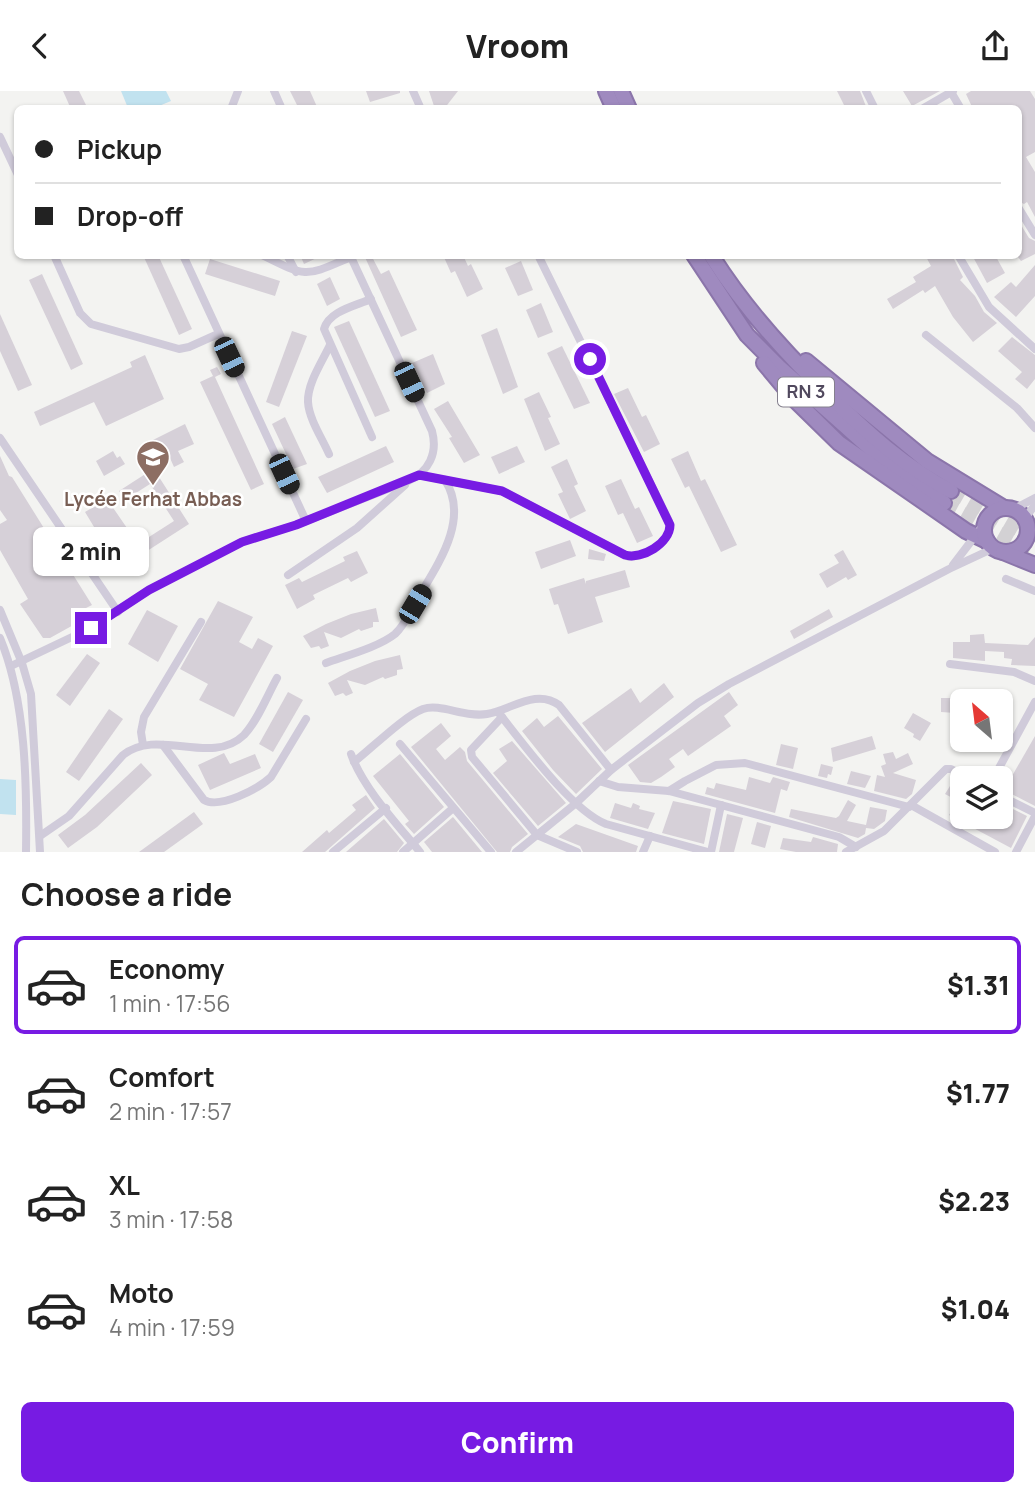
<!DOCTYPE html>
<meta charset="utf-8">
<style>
:root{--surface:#fff;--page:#f6f6f6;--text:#222;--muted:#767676;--line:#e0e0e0;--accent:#771be3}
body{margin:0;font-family:Manrope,sans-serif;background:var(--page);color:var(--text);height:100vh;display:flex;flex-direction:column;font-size:26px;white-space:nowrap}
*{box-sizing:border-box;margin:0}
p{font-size:23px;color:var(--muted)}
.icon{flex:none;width:38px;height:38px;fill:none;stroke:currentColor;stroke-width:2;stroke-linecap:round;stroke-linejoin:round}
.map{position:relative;height:761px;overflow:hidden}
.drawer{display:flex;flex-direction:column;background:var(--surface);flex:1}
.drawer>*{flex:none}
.top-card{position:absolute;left:14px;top:14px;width:1008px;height:154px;border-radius:10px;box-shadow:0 2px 5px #0004;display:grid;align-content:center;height:154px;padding:0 21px;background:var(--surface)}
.needle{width:46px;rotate:332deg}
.buttons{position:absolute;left:950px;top:598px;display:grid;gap:14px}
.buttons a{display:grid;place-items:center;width:63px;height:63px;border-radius:10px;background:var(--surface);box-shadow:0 2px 5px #0004;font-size:35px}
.end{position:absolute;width:32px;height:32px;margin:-16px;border:9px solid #771be3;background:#fff;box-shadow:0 0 0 4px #fff}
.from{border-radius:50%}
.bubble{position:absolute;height:49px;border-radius:10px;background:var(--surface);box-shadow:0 2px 5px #0004;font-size:23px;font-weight:800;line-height:49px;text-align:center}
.car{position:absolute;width:21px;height:42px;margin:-21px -10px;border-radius:9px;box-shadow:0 0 5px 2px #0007;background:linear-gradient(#222 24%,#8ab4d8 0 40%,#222 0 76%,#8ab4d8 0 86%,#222 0)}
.top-card b{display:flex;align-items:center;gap:24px;height:66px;font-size:26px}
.top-card b+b{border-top:2px solid var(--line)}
.top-card i{width:18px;height:18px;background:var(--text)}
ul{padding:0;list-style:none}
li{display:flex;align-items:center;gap:21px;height:98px;margin:0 14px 10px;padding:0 7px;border:4px solid transparent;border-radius:10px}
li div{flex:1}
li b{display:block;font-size:26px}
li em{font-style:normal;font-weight:800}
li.selected{border-color:var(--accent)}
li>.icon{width:63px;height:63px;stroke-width:1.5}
h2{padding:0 21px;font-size:32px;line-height:84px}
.button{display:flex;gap:14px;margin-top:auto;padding:14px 21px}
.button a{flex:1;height:80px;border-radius:10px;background:var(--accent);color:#fff;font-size:28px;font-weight:800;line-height:80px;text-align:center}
header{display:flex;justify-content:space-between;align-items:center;height:91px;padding:0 21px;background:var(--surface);font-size:32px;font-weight:800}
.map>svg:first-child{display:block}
</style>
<header><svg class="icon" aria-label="back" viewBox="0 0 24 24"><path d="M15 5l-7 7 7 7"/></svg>Vroom<svg class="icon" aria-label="share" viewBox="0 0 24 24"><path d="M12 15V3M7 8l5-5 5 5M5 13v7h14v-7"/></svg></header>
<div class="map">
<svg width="1035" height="761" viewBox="0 0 1035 761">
<rect width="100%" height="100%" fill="#f3f3f1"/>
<g fill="#c1e2ef">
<path d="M121 0H166L171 10 154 17H128Z"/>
<path d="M0 688 16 689V724L0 723Z"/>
</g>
<g fill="#d6d0d8">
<path d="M63 0H79L88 18H71Z"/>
<path d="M290 0H310L318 18H299Z"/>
<path d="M366 0H400V2L370 11Z"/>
<path d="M429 0H458L444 18H435Z"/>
<path d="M837 0H860L867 18H846Z"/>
<path d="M903 0H940L912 15Z"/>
<path d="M971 0H1030L1035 8V61L1026 66 1035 81V126L1027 111 1024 113 1018 110V18H973L966 3Z"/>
<path d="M1018 129 1029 147 1035 150V163L1021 170 1018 166Z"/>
<path d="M143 164H158L192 238 179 244Z"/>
<path d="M300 164H323L304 173Z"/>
<path d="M364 164H371L381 183 389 179 417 239 401 246Z"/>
<path d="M443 164H463L468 175 471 173 483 198 467 206 455 180 451 182Z"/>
<path d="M925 164H952L963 186 960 189 975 205 984 221 997 232 973 251 953 226 935 195 925 202 923 199 893 218 887 208 916 191 913 186 931 175Z"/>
<path d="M972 164H995L1005 182 987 192Z"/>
<path d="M210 168 280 190 275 205 205 183Z"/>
<path d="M521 170 533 199 518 205 505 177Z"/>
<path d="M1035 174V205L1016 226 994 206 1011 191 1016 196Z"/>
<path d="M42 183 83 273 71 279 29 189Z"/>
<path d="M330 186 340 208 327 215 317 193Z"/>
<path d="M541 212 553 241 538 247 526 219Z"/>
<path d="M0 223 32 294 18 300 0 260Z"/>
<path d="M349 230 390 320 375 326 334 236Z"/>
<path d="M497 237 518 296 503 303 481 244Z"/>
<path d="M292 240 307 245 279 316 266 311Z"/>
<path d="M1012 246 1035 264V288L1027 298 1015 288 1022 281 998 260Z"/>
<path d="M562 255 590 312 574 318 547 262Z"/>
<path d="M433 263 445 293 427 302 412 272Z"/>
<path d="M145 264 164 308 106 335 94 311 40 335 34 321 132 276 130 271Z"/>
<path d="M217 276 221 283 215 286 264 393 251 399 200 291 213 285 210 279Z"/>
<path d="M628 297 642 326 646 324 660 353 644 361 614 303Z"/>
<path d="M539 301 551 326 548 327 560 353 545 360 524 308Z"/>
<path d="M448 310 480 364 464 372 449 347 452 346 434 318Z"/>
<path d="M285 326 307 373 293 378 272 333Z"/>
<path d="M185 333 194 353 178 360 184 371 174 376 165 356 144 366 139 356Z"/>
<path d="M386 355 394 371 327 402 318 386Z"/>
<path d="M517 355 525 371 499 383 491 366Z"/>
<path d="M113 360 117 367 120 365 125 373 104 385 96 370Z"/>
<path d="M688 360 701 390 705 388 737 454 721 461 689 395 685 397 671 368Z"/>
<path d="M0 365 9 385 12 386 92 514 86 517 88 520 83 523 86 527 50 547H43L20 513 28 508 0 459V433L7 429 0 419Z"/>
<path d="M567 368 578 393 574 395 586 420 570 428 558 403 563 401 551 376Z"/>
<path d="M150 380 156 389 159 386 189 433 144 462 147 468 128 480 126 476 120 479 85 421 107 408 138 453 174 430 150 393 125 409 119 400Z"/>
<path d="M621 388 635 418 639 416 653 445 637 452 623 422 618 424 605 395Z"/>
<path d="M570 449 576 465 541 478 535 461Z"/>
<path d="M589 458 606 463 604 470 588 468Z"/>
<path d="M843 459 857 484 848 489 846 486 827 497 819 483 839 472 834 464Z"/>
<path d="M357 460 368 482 351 491 348 487 313 504 315 508 297 518 285 494 299 487 302 491 345 470 343 466Z"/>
<path d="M625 479 630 496 595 506 603 531 568 543 558 513 554 514 549 498 584 487 586 493V490Z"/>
<path d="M218 510 253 526 239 551 252 558 258 547 273 555 234 626 199 609 208 593 180 578Z"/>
<path d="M376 517 379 531H373V536L361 540 359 538 341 547 324 541 329 555 321 558 319 555 311 557 303 545 326 533 351 523Z"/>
<path d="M829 518 833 526 794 548 790 540Z"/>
<path d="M147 519 178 535 158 571 128 553Z"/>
<path d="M984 543 985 552 1028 554 1035 546V575L1011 574 1012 568 1004 567V561L985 560V570L953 567V551H970V544Z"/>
<path d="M87 563 100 572 70 615 56 604Z"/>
<path d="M400 564 403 578 397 579V584L385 588 383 586 365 594 347 589 353 602 346 605 343 602 335 605 328 592 350 580 375 570Z"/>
<path d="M664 592 674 606 605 661 582 632 631 597 640 612Z"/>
<path d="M288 601 303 609 273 661 259 653Z"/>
<path d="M729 601 738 614 724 625 731 635 688 665 683 658 669 668 675 676 661 686 651 692 640 691 628 674Z"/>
<path d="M941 607H956L955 622 941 621Z"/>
<path d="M109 618 123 628 79 690 66 681Z"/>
<path d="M913 622 931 632 920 650 913 646 914 643 904 637Z"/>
<path d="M558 625 602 678 576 703 553 679 522 640 537 627 544 636Z"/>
<path d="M441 632 451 645 436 658 445 669 460 656 465 661 467 670 528 743 512 756 510 761H497L411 656Z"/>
<path d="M872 645 876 658 833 671 831 657Z"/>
<path d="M1035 645V715L1004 699Z"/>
<path d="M512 650 566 712 538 735 493 682 507 670 499 658Z"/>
<path d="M781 653 798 657 793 678 776 674Z"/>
<path d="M893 661 896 668 908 662 913 673 893 682 916 689 912 703 906 708 874 700 877 684 885 686 881 675 886 673 883 663Z"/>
<path d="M224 662 230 673 255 663 261 677 210 699 198 674Z"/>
<path d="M400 663 444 716 414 743 405 733 409 730 373 685Z"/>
<path d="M141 672 152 684 97 736 68 757 58 744 85 724Z"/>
<path d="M821 673 833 676 831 684 828 683 827 687 818 685Z"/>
<path d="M851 680 871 685 865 697 847 693Z"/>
<path d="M749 686 770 692 773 686 790 691 787 700 781 698 775 722 705 703 707 696 714 698 716 692 746 699Z"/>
<path d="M955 687 962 692V726H1001V712L1027 725 1011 757 949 724 958 710 945 703Z"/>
<path d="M366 704 375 717 325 761H302L327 739 329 742 356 719 352 714Z"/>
<path d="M848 709 856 714 847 730 866 734 870 716 887 719 885 730 874 738 866 737 865 743 858 747 789 726 791 718 836 727 839 725Z"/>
<path d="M673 710 711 718 704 753 662 742Z"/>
<path d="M615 712 631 717 633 712 640 715 639 718 655 722 648 738 610 727Z"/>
<path d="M194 721 203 733 164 761H139Z"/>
<path d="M727 723 743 727 734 761H719Z"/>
<path d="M453 726 482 761H432L424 751Z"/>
<path d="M384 728 404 752 397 761H346Z"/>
<path d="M757 731 771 735 765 757 751 753Z"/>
<path d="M576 733 638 755 636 761H583L580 755 558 746Z"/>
<path d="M813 746 838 753 837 761H796L780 758 783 747 811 751Z"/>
</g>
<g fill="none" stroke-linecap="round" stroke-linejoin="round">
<g stroke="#d3d1d4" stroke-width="14" stroke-dasharray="14 7" stroke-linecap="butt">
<path d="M951 400 1035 448"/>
<path d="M944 412 1035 462"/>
</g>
<g stroke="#8b75aa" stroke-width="18">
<g id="highway">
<path d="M606 0 614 18"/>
<path d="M621 0 629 18"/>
<path d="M694 164 747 244 779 276 872 359 944 412"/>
<path d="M711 164C744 217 784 261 829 304 866 341 905 376 951 400"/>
<path d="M806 270 927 370 1004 417"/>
<path d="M764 272 794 308 839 352 966 440 987 450"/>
<circle cx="1006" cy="439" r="22"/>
<path d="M1003 461 1035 474"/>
</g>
</g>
<g stroke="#d0cbda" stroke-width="8">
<path d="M274 0 282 18"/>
<path d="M413 0 421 18"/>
<path d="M866 0 875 18"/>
<path d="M951 1 961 18"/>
<path d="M231 18 238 0"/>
<path d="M922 18 953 0"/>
<path d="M0 46 18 84"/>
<path d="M1018 116 1035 144"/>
<path d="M54 164 80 222 91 233 179 258 189 256 218 243"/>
<path d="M183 164 306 430"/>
<path d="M262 164C308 187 304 186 351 166"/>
<path d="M287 164 296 181"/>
<path d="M958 164 989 216 1035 258"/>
<path d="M371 208C355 215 329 220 324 238L372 346"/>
<path d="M926 244 1017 317 1035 337"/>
<path d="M0 347 118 521"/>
<path d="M329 363C322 347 309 328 308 311 307 293 322 271 330 254"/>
<path d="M419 384 502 400 629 466C647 465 674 450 669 430L538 164"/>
<path d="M1014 418 1035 407"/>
<path d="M1025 427 1035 414"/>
<path d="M953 474 985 432"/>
<path d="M288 484 357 437 405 394"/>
<path d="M1006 488 1035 500"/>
<path d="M0 519 22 572 31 603 40 761"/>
<path d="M0 547C26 609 27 694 26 761"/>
<path d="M326 572C345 565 379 556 395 543 405 534 411 519 418 507 438 473 470 428 445 389"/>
<path d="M950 573 1014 581 1035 590"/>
<path d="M11 575 91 537 149 499 242 451 296 434 408 390C429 381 438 362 432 340L350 164"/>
<path d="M498 621C522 651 571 719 606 733L708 761"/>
<path d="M502 626 471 659 472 666 537 744 577 761"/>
<path d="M400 653 491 761"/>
<path d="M143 654 141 641 144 626 201 531"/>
<path d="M163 654 204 709C220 718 258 698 271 686L306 628"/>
<path d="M351 663C363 697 397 733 420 761"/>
<path d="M354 671C371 658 404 625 423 618 441 612 464 627 487 623 511 619 536 597 559 614L611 679"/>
<path d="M993 688 1035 611"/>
<path d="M599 690 618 696 669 700 839 746 856 756"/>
<path d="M669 700 685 690 716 674 745 672 909 716"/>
<path d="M1001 705 1035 722"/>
<path d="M911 714 995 761"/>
<path d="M40 745 69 725 123 664C158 636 211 676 244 644 258 629 267 605 277 587"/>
<path d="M333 761 386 717"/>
<path d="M403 761 452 718"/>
<path d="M516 761 575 713 611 679 698 612 729 593 949 478 994 457"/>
<path d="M643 761 650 745"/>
<path d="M711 761 721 714"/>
<path d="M846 761 884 740 946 678H951L969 688"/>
<path d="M1016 761 1035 725"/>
</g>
<use href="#highway" stroke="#9f8abf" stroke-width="14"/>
</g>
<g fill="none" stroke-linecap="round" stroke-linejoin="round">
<path stroke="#771be3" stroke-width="9" d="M91 537 149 499 242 451 296 434 419 384 502 400 625 464C642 469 670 452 670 434L590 268"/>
</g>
<defs>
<g id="school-pin" transform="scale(1.75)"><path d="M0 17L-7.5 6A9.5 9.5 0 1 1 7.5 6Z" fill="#8d6e63" stroke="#fff"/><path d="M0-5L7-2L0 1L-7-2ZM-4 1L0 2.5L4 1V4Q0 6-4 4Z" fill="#fff"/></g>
</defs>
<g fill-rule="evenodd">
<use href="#school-pin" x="153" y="366"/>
</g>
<g text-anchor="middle" stroke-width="5" stroke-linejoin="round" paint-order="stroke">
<rect fill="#fff" stroke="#85808e" stroke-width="2" x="778" y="286.5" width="56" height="29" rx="5"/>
<g font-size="18" font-weight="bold" fill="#51495e">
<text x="806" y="307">RN 3</text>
</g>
<g font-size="19" font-weight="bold" fill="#785e54" stroke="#fff">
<text x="153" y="415">Lycée Ferhat Abbas</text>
</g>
</g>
</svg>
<div class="buttons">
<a><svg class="needle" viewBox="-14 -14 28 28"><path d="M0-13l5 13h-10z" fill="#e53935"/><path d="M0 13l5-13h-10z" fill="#767676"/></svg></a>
<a><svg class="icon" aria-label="layers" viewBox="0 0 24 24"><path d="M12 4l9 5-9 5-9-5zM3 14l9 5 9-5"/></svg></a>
</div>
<i class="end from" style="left:590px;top:268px"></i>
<i class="end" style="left:91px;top:537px"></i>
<div class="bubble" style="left:33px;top:436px;width:116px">2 min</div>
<i class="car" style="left:229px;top:266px;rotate:155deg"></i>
<i class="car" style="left:409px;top:291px;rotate:155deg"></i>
<i class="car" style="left:284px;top:383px;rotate:155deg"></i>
<i class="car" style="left:415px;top:513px;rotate:31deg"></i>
<div class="top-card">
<b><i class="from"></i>Pickup</b>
<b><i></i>Drop-off</b>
</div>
</div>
<section class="drawer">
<h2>Choose a ride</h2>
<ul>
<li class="selected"><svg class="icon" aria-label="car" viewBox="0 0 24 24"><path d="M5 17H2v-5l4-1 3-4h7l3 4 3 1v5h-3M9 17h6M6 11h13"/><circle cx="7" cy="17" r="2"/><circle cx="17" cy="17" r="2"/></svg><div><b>Economy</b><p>1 min · 17:56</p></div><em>$1.31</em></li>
<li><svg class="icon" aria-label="car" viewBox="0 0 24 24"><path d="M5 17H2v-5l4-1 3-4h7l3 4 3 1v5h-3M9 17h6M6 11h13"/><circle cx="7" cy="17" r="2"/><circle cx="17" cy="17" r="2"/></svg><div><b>Comfort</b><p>2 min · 17:57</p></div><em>$1.77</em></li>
<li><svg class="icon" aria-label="car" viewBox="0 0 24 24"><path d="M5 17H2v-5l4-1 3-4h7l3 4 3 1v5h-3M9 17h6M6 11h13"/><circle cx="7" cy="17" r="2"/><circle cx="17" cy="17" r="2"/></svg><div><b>XL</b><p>3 min · 17:58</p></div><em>$2.23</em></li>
<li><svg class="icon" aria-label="car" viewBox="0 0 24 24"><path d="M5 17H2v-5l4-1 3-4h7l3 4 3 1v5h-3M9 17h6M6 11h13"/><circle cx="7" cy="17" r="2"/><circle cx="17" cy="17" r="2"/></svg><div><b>Moto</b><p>4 min · 17:59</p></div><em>$1.04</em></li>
</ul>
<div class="button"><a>Confirm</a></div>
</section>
